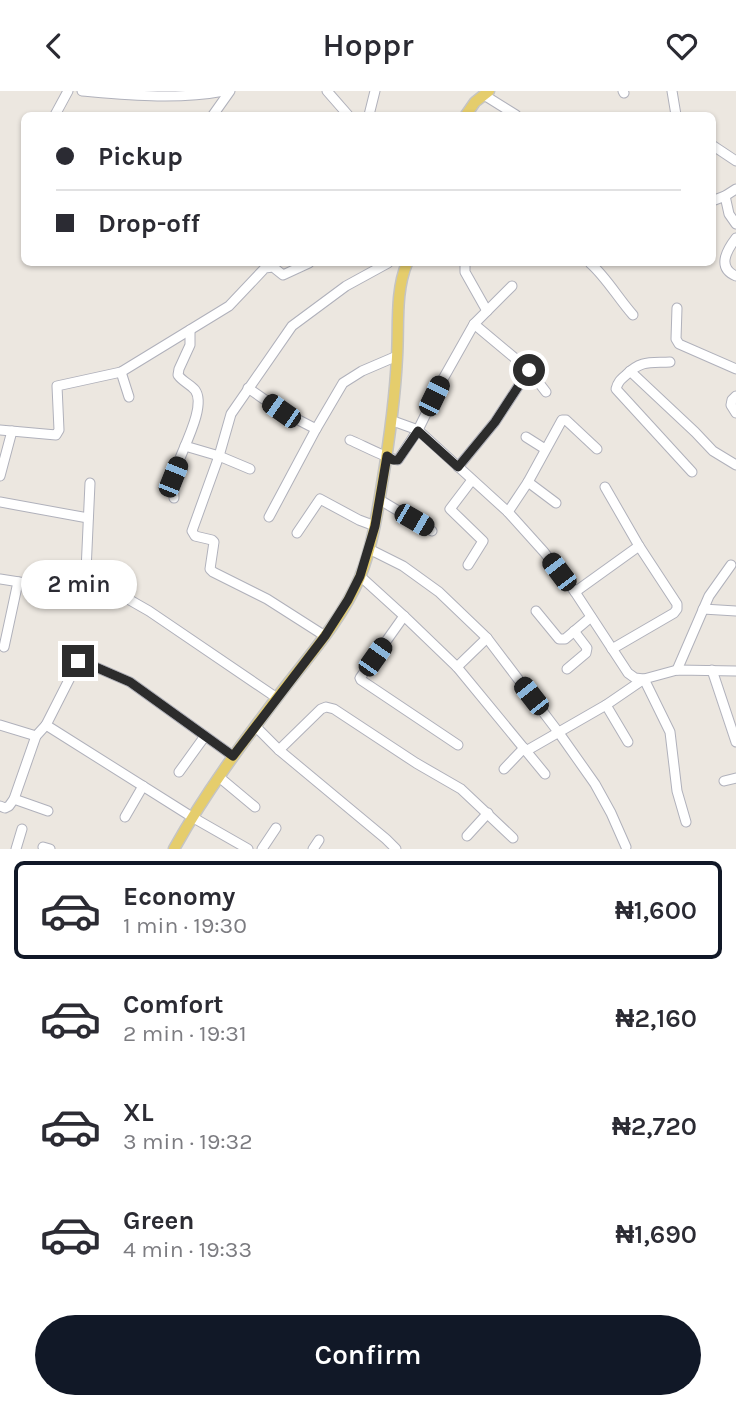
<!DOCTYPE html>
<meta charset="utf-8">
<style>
:root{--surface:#fff;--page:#f7f7f7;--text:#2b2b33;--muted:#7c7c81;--line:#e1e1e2;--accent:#111827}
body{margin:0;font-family:Karla,sans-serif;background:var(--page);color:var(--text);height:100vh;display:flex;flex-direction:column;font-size:26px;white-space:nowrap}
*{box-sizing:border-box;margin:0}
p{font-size:23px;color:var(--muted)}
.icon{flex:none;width:38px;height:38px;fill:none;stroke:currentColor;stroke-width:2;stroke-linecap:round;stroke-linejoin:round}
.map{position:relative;height:758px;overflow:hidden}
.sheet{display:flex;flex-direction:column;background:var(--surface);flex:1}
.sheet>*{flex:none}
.guide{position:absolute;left:21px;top:21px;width:695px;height:154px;border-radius:10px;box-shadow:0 2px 5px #0004;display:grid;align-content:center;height:154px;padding:0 35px;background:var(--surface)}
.end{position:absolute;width:32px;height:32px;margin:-16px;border:9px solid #2c2c2c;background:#fff;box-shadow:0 0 0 4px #fff}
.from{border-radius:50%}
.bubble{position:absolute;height:49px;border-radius:24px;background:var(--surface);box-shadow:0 2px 5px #0004;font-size:23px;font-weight:600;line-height:49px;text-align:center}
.car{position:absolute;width:21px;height:42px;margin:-21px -10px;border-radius:9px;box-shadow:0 0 5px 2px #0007;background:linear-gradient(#222 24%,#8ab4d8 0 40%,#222 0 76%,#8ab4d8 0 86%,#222 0)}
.guide b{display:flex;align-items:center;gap:24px;height:66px;font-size:26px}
.guide b+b{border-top:2px solid var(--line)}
.guide i{width:18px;height:18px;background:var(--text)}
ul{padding:12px 0 0;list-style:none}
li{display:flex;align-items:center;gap:21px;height:98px;margin:0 14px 10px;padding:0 21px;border:4px solid transparent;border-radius:10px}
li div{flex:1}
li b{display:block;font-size:26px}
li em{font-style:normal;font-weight:600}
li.on{border-color:var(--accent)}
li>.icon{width:63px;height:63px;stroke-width:1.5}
.cta{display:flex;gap:14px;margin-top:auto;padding:14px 35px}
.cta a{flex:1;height:80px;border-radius:42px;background:var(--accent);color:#fff;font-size:28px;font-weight:600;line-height:80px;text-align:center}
header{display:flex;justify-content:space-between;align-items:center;height:91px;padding:0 35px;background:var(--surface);font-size:32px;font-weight:600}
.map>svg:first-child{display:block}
</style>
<header><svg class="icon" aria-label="back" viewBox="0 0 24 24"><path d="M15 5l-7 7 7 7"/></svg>Hoppr<svg class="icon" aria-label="heart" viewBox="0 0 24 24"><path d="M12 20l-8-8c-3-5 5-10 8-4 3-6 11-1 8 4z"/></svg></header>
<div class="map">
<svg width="736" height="758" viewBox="0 0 736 758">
<rect width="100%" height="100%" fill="#ece7e0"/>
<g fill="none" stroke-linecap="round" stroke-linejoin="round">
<g stroke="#b0b1bb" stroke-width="11">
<g id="minor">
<path d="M82 0C129 4 177 9 224 0"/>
<path d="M327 0 348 24"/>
<path d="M623 0 624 2"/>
<path d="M672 0 676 24"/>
<path d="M484 4 516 24"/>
<path d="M55 24 68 0"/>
<path d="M213 24 230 0"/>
<path d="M369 24 375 0"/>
<path d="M712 54 736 70"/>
<path d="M725 105 729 123 736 133"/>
<path d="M712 110 725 105 736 98"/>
<path d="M736 147C726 160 717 177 736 185"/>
<path d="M465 172V181L487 220"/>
<path d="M590 172C606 186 618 207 633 224"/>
<path d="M677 217 676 248 679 253 736 278"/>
<path d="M474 233 529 279 546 301"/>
<path d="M670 271C650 272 641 269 626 284 620 289 618 291 616 298L692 381"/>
<path d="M630 280 695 341 713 360 736 374"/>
<path d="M121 281 129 306"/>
<path d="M248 297 281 320 316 338"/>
<path d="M736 305 732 309 731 314 736 322"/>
<path d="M393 330 418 339 508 421 544 461 575 501 628 582 635 587 644 588 670 641 677 700 686 731"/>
<path d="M0 339 56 344 59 339 57 295 121 281 229 215 265 177 273 176 283 184 309 172"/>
<path d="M526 346 545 358"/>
<path d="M350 349C360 353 390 369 398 369L418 339 443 288 474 233 512 195"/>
<path d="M185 355 219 365 250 378"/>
<path d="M458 376 495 331 529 279"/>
<path d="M0 385 12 340"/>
<path d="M528 391 556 412"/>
<path d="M605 396 639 455 677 513V518L674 522 612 558"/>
<path d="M174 407C174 400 172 391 174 384 178 365 208 316 195 299 190 293 183 291 178 284L179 278 190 254V239"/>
<path d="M380 409 432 440"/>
<path d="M0 411 88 427"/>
<path d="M508 421 528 391 562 329H566L597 358"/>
<path d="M269 426 316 338 343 292 362 280 397 265"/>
<path d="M297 442 320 408 359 429 375 435"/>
<path d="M369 458 403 475 439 501 487 547 559 642 595 693 611 722 626 756"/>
<path d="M468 474 483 450 450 418 472 389"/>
<path d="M360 485 404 525 457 576 545 683"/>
<path d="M0 488 128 508 149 520 277 607"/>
<path d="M575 501 639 455"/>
<path d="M85 502 90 392"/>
<path d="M703 518 736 520"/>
<path d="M536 520 559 548H565L591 526"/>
<path d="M404 525 360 587 361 589 458 654"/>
<path d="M325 545 267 508 213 481 210 478 214 451 212 449 195 445 192 440 219 365 231 323 292 235 346 195 388 172"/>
<path d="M4 556 18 491"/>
<path d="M457 576 487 547"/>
<path d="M567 578 586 562 587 557 574 540"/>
<path d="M677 579 709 505 731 474"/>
<path d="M712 579 736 651"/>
<path d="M606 614 628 651"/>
<path d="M0 634 36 645"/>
<path d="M46 634 192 726 248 758"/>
<path d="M256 636 279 659 386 748 396 758"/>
<path d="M279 659 321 618 326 616 334 618 416 672 461 698 513 747"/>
<path d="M526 660 606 614 644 588 677 579 736 580"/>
<path d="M504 678 524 657"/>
<path d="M179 681 205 645"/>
<path d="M219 686 255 716"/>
<path d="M724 690 736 687"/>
<path d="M14 708 48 720"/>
<path d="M0 715 5 717 9 715 14 708 36 645 46 634 78 571H84L130 591 233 665"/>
<path d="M125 726 143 695"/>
<path d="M467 745 488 722"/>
<path d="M43 756 50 758"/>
<path d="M16 758 22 738"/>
<path d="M262 758 276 737"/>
<path d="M313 758 319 749"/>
</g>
</g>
<g stroke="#c4c4c4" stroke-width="13">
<g id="major">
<path d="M466 24 475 11 489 0"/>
<path d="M174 758C205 702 243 651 282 600 310 564 342 528 360 486 372 456 377 424 382 393 389 351 395 309 397 266 399 235 395 201 407 172"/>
</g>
</g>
<use href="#minor" stroke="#fff" stroke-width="9"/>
<use href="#major" stroke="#e5cd6c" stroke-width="10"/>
</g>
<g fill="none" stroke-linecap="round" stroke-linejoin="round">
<path stroke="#2c2c2c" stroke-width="9" d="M78 570 84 571 130 591 233 665 325 545 348 509 360 485 375 435 387 365 393 369H398L418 340 458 376 495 331 529 279"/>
</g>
</svg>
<i class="end from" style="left:529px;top:279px"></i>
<i class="end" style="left:78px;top:570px"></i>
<div class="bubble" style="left:21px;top:469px;width:116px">2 min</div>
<i class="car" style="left:434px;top:305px;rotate:26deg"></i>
<i class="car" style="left:281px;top:320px;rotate:305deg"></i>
<i class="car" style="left:173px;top:386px;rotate:22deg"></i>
<i class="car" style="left:414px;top:429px;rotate:120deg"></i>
<i class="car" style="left:559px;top:481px;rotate:323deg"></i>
<i class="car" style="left:375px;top:566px;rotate:35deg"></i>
<i class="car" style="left:531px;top:605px;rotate:322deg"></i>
<div class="guide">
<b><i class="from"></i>Pickup</b>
<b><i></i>Drop-off</b>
</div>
</div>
<section class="sheet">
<ul>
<li class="on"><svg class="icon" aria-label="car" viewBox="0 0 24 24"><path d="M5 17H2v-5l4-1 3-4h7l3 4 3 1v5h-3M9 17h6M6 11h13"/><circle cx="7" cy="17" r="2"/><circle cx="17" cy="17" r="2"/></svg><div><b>Economy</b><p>1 min · 19:30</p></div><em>₦1,600</em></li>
<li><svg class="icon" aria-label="car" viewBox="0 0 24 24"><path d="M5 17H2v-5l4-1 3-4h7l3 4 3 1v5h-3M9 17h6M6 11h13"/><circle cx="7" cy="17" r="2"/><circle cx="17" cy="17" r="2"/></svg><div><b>Comfort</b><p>2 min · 19:31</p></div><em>₦2,160</em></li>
<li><svg class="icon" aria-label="car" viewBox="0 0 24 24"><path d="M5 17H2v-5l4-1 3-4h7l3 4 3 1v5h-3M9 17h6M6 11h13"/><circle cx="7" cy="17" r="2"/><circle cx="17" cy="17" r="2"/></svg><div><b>XL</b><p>3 min · 19:32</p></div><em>₦2,720</em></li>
<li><svg class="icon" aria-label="car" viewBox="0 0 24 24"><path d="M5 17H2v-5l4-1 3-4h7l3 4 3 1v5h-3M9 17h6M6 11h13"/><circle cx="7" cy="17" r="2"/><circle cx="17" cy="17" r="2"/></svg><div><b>Green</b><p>4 min · 19:33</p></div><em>₦1,690</em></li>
</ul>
<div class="cta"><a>Confirm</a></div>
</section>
